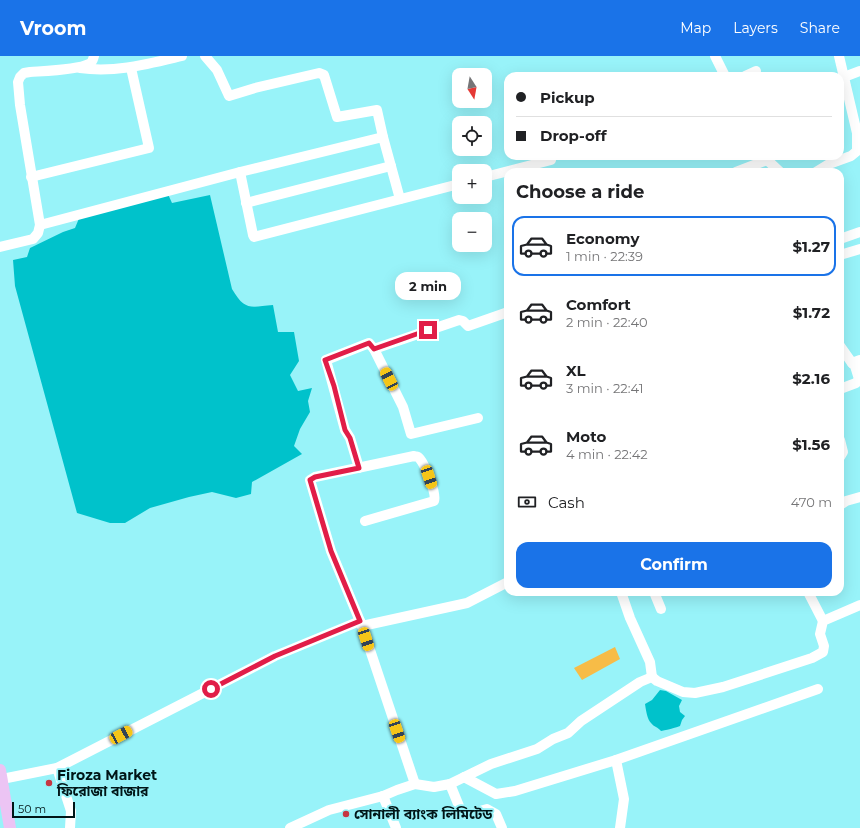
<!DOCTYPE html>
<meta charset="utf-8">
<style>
:root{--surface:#fff;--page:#f6f6f6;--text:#202124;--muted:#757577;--line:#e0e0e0;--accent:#1a73e8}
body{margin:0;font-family:Montserrat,"Noto Sans Bengali",sans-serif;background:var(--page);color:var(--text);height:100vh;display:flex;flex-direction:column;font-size:15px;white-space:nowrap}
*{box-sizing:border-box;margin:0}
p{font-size:13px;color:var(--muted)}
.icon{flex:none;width:22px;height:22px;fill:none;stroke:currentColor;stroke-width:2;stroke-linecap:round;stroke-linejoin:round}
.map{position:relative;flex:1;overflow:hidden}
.panel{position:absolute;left:504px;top:112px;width:340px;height:428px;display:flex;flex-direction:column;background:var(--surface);border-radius:12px;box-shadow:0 4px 16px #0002}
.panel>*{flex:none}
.guide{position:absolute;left:504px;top:16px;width:340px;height:88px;border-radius:12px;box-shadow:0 4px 16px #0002;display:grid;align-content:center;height:88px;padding:0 12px;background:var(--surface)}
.needle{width:26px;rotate:169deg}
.controls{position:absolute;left:452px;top:12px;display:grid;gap:8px}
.controls a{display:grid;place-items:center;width:40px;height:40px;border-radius:8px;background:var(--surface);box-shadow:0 4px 16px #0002;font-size:20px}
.scale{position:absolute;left:12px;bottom:10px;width:63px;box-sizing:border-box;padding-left:4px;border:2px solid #001517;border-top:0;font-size:11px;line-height:14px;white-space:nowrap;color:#001517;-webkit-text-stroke:3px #98f3f9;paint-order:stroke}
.end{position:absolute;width:18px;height:18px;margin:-9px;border:5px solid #e11d48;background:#fff;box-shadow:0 0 0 2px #fff}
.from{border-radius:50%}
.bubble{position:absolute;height:28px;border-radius:12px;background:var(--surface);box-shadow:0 4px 16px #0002;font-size:13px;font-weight:700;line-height:28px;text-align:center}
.car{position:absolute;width:12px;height:24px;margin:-12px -6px;border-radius:5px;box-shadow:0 0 3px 1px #0007;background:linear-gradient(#f5c518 24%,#345 0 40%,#f5c518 0 76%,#345 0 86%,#f5c518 0)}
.guide b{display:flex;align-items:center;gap:14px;height:38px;font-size:15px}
.guide b+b{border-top:1px solid var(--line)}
.guide i{width:10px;height:10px;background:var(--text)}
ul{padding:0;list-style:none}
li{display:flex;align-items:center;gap:12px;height:60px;margin:0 8px 6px;padding:0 4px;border:2px solid transparent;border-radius:12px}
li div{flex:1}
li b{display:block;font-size:15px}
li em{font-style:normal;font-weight:700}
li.selected{border-color:var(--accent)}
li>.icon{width:36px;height:36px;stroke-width:1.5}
h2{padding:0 12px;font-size:18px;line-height:48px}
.pay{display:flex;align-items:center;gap:10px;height:44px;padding:0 12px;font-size:15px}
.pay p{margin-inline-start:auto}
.cta{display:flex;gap:8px;margin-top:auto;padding:8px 12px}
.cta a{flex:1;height:46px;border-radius:12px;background:var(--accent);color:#fff;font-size:16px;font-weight:700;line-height:46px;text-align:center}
header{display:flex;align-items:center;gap:24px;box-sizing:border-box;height:56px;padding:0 20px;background:var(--accent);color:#fff}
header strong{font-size:19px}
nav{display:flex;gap:22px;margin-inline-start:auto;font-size:14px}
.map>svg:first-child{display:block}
</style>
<header>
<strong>Vroom</strong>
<nav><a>Map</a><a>Layers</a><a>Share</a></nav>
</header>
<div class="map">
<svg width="860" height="772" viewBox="0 0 860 772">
<rect width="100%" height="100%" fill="#98f3f9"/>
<path fill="#f7bc47" d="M615 591 620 603 582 624 574 612Z"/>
<g fill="#00c2cb">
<path d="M167 136 172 147 210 139 232 233C245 255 250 251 273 249L278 276H294L299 305 290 319 298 335 312 332 308 345 310 356 300 373 294 390 302 398 252 426 251 438 236 442 212 436 189 441 150 452 125 467H110L77 457 15 230 13 204 27 201 30 192 63 176 75 172 80 160Z"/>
<path d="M660 634 666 635 682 644 679 650 680 656 685 660 682 664 680 670C678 671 663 675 661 675 658 671 654 671 651 667 647 663 646 654 645 648L652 644Z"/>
</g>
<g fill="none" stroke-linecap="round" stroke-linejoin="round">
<g stroke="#fff" stroke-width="10">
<path d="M205 0 217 14 229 40 255 32 319 17 324 19 337 61 377 54 383 81"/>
<path d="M715 0 725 20"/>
<path d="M80 12C115 17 148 8 182 0"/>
<path d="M745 20 756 15"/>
<path d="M844 21 860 15"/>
<path d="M763 100 780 116"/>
<path d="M240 116 383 81 400 143"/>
<path d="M736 116 767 104"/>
<path d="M816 116 829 108 851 100 857 95V77L839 0"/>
<path d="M31 121 149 92 131 12"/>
<path d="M485 121 551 104"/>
<path d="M246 147 391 110"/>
<path d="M40 169 240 116 253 179 254 181 459 128"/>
<path d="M840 183 860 176"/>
<path d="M0 191 33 183 38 177 40 169 20 49 18 26 20 21 24 17 30 16C44 15 78 14 89 8 93 6 93 3 94 0"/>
<path d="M840 199 860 193"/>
<path d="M840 290 852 307 860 304"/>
<path d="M374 293 403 351 411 378 478 362"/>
<path d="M840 333 856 327 859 323 855 310 852 307"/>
<path d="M840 384 843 396 840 401"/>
<path d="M359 412 350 382 345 374 326 304 369 287 374 293 459 264 463 265 468 270 508 256"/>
<path d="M840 449 846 445 860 441"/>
<path d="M365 465 434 445C437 438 425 409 420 403 418 400 417 401 414 400L315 421 310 424 331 495 362 570 415 728"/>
<path d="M621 536 630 562 650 606 652 621"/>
<path d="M654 536 661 553"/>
<path d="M808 536 823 565"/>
<path d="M362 570 467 547 508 526"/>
<path d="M616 704 818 633"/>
<path d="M57 712 71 755 70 772"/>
<path d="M464 721 496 738 515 735 616 704 624 743 620 772"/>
<path d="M2 723 57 712 275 600 360 565"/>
<path d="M450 728 461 755 466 759 487 753 496 758 502 772"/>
<path d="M383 740 396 772"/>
<path d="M290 772 329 754 383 740 397 734 415 728 434 731 450 728 491 708 537 693 553 683 568 677 581 665 640 626 652 621 657 625 683 636 695 637 723 631 812 602 823 596 824 590 820 578 823 565 860 549"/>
</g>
<path stroke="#ecc4f4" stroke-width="12" d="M0 714 10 772"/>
</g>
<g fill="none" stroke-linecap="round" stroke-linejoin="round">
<path stroke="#e11d48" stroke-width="5" d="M211 633 275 600 360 565 331 495 310 424 315 421 359 412 350 382 345 374 334 330 325 304 369 287 374 293 428 274"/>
</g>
<g fill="#c63642" stroke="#98f3f9" stroke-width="1.5">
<circle cx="49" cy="727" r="4"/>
<circle cx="346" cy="758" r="4"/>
</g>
<g text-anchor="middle" stroke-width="3.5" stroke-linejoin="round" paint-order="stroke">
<g font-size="14" font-weight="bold" fill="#001517" stroke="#98f3f9" text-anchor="start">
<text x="57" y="724">Firoza Market<tspan x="57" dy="16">ফিরোজা বাজার</tspan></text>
<text x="354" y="763">সোনালী ব্যাংক লিমিটেড</text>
</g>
</g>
</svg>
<div class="controls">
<a><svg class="needle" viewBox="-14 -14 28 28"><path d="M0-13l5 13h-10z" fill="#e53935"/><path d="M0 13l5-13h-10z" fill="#757577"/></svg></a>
<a><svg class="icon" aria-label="locate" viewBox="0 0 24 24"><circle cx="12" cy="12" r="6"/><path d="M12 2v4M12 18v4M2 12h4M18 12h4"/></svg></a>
<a>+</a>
<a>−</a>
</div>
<div class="scale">50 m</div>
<i class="end from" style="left:211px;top:633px"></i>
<i class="end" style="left:428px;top:274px"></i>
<div class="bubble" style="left:395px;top:216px;width:66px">2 min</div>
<i class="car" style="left:389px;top:323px;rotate:333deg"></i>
<i class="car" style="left:429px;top:421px;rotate:162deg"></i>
<i class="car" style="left:366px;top:583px;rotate:162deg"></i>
<i class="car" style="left:397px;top:675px;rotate:161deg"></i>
<i class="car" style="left:121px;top:679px;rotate:62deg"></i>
<div class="guide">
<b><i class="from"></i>Pickup</b>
<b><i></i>Drop-off</b>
</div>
<section class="panel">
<h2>Choose a ride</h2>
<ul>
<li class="selected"><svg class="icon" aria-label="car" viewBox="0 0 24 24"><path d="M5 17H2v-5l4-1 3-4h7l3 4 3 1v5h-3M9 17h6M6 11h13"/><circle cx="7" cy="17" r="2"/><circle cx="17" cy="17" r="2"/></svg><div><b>Economy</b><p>1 min · 22:39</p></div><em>$1.27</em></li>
<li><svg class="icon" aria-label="car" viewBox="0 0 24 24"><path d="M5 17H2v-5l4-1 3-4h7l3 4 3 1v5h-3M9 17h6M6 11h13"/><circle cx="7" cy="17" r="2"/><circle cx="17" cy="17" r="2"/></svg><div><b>Comfort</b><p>2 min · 22:40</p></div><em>$1.72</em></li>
<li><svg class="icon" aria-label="car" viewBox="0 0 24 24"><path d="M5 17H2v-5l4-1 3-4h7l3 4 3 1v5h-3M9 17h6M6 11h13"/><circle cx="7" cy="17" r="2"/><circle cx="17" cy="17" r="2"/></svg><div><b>XL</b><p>3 min · 22:41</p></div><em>$2.16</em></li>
<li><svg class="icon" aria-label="car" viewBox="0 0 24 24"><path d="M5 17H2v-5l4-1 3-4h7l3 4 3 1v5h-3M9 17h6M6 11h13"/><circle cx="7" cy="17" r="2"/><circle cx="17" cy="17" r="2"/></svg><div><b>Moto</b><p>4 min · 22:42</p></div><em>$1.56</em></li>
</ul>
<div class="pay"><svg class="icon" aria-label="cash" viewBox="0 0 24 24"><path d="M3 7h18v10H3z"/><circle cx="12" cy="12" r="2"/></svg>Cash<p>470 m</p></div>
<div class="cta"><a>Confirm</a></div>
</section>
</div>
